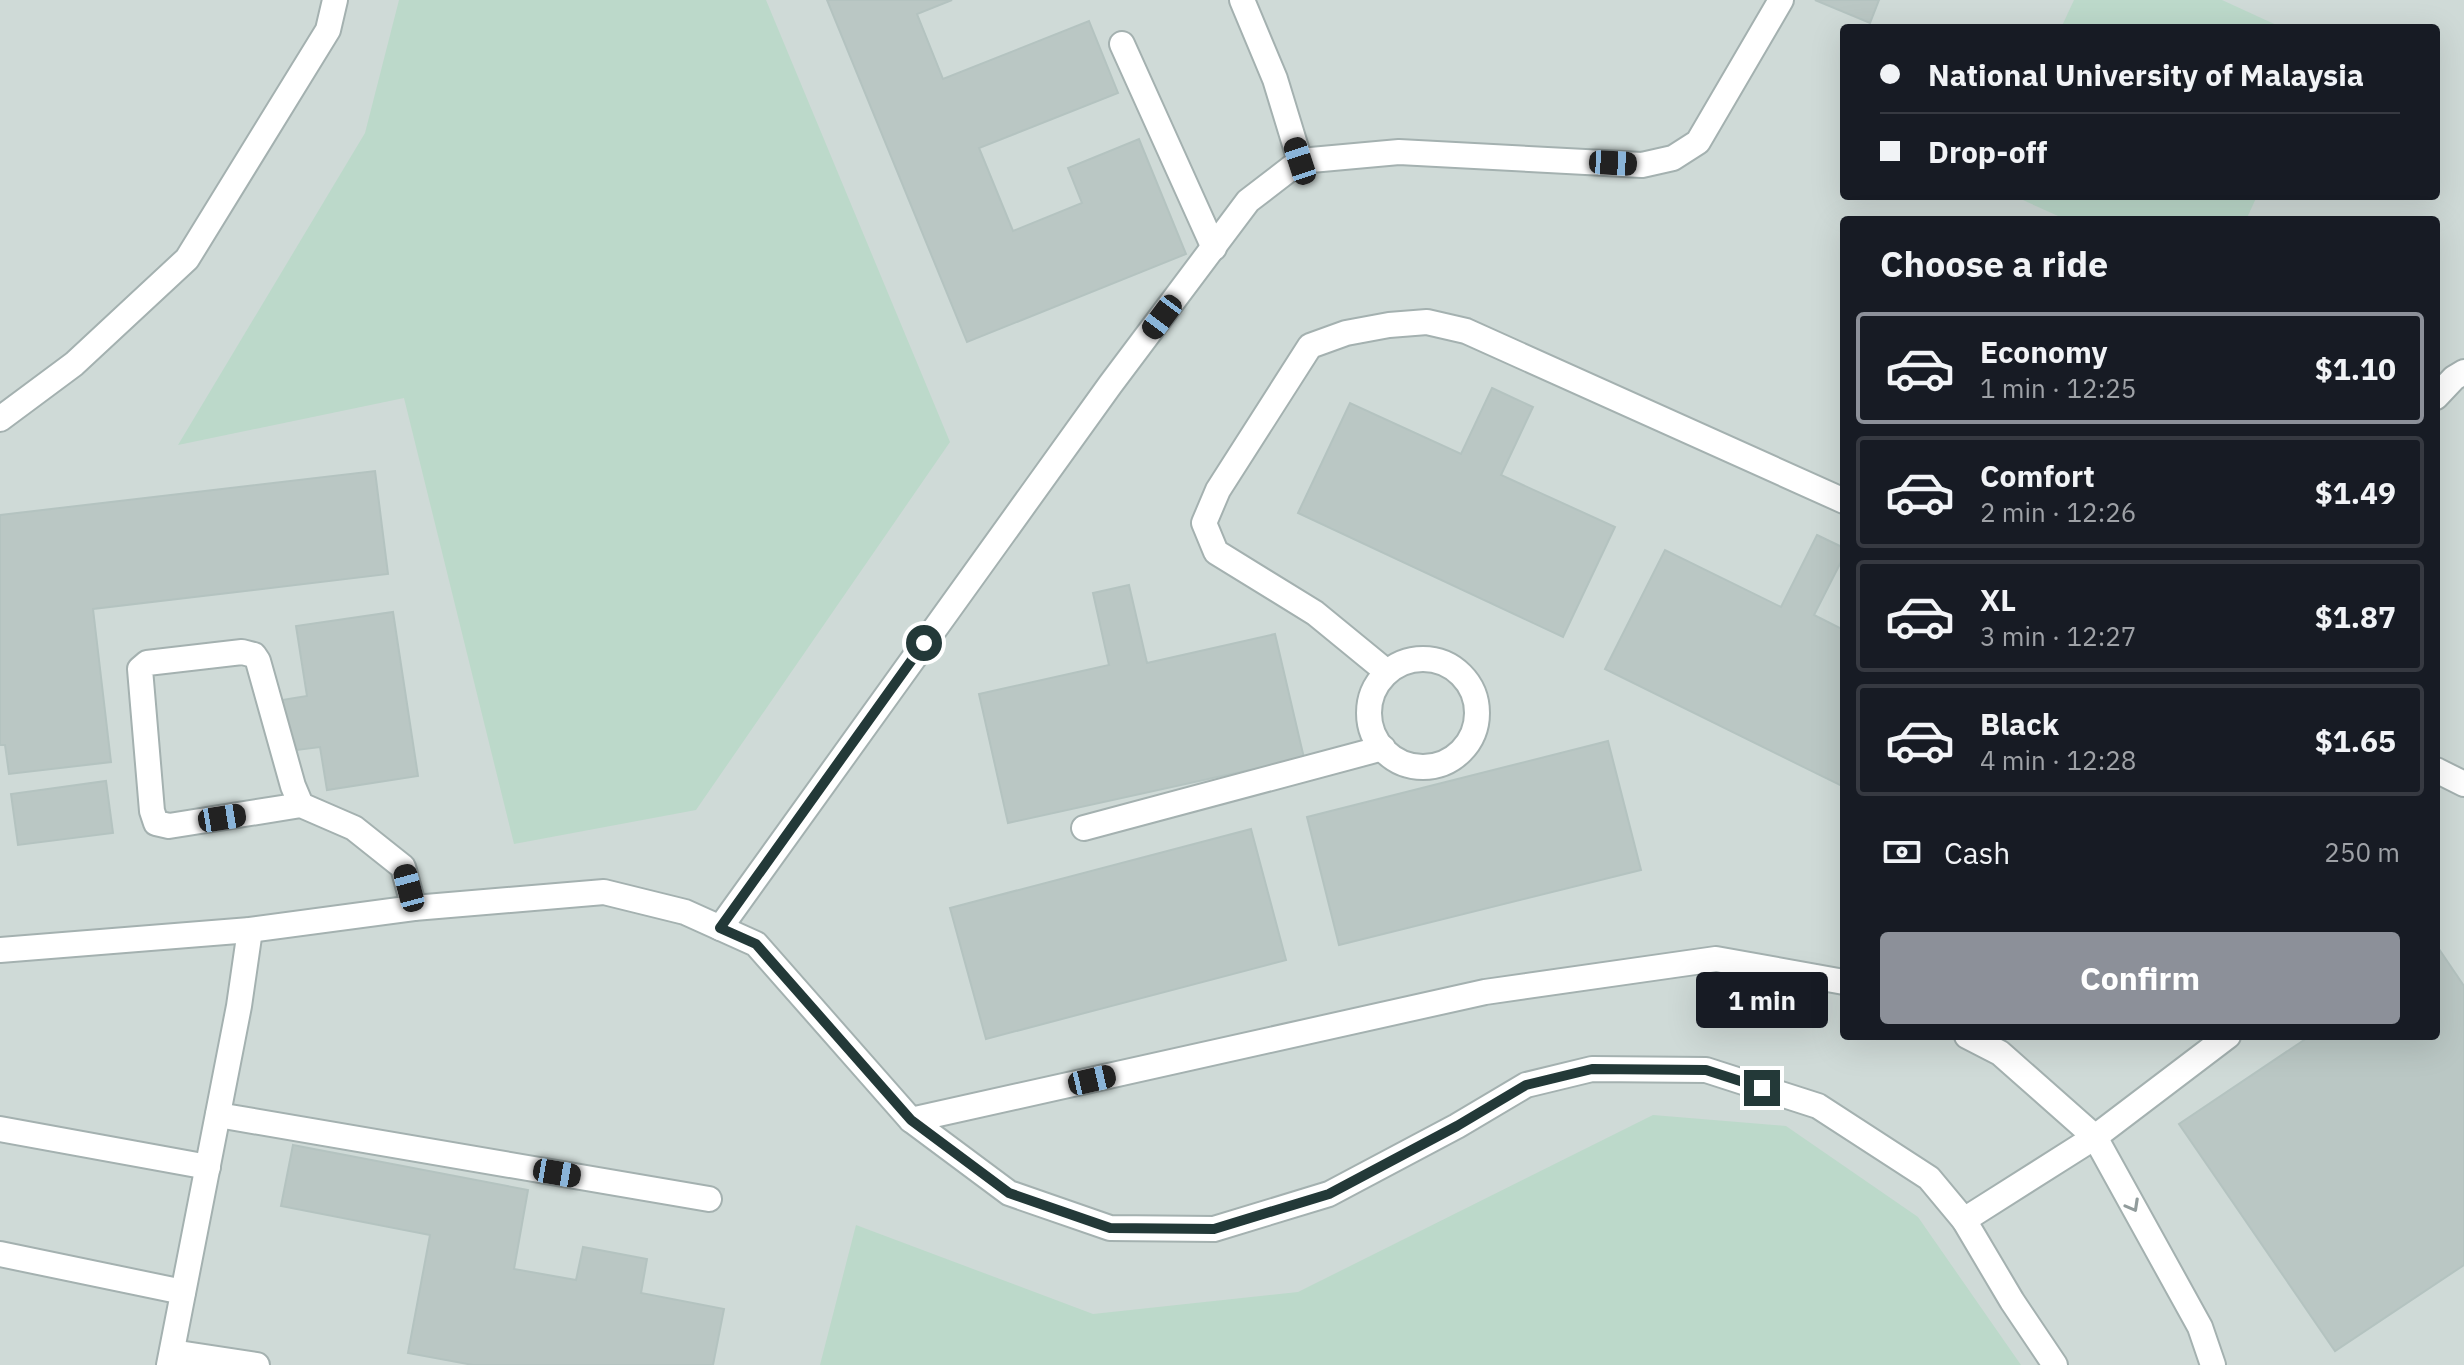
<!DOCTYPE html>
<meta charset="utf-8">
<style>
:root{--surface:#171b24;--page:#242831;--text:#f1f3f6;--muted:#9ea1a6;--line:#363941;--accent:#8c9099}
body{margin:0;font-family:"IBM Plex Sans",sans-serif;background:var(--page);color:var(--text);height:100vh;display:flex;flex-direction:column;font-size:30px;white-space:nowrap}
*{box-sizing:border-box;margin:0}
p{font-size:26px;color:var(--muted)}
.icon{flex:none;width:44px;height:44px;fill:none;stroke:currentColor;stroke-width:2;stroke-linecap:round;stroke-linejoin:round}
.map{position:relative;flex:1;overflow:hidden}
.drawer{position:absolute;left:1840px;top:216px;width:600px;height:824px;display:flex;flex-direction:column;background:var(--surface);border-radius:8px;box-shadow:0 8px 32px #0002}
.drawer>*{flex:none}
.hud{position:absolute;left:1840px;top:24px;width:600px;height:176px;border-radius:8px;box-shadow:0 8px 32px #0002;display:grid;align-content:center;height:176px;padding:0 40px;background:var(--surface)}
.end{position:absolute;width:36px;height:36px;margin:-18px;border:10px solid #233938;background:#fff;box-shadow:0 0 0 4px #fff}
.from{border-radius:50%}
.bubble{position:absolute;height:56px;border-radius:8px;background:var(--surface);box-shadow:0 8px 32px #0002;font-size:26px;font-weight:700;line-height:56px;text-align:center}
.car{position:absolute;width:24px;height:48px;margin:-24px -12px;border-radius:10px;box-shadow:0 0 6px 2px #0007;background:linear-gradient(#222 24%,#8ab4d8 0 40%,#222 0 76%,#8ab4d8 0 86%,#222 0)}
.hud b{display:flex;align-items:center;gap:28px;height:76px;font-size:30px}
.hud b+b{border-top:2px solid var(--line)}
.hud i{width:20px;height:20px;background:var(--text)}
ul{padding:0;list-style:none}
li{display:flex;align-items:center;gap:24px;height:112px;margin:0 16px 12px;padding:0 24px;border:4px solid var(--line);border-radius:8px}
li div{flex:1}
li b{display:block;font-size:30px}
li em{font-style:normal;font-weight:700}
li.selected{border-color:var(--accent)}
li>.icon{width:72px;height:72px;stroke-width:1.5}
h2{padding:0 40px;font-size:36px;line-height:96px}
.pay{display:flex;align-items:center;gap:20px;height:88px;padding:0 40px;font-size:30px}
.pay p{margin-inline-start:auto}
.button{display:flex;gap:16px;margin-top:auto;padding:16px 40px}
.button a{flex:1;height:92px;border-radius:8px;background:var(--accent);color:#fff;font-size:32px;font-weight:700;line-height:92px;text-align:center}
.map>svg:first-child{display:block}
</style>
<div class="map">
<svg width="2464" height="1365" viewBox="0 0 2464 1365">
<rect width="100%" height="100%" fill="#e1eae8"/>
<path fill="#cfdad7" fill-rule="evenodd" d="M0 0H2464V1365H0ZM1844 28H2436V196H1844ZM1844 220H2436V1036H1844Z"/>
<g fill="#bcd9ca">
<path d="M399 0H766L950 442 696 810 514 844 404 398 178 445 365 133Z"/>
<path d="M2074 0H2222L2283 28H2061Z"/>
<path d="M2014 196H2257L2246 220H2067Z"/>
<path d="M1653 1115 1786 1126 1918 1217 2021 1365H820L856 1225 1093 1314 1298 1292Z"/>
</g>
<g fill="#bac7c4" stroke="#b4c3c0" stroke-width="2">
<path d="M827 0H952L917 14 943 79 1089 21 1118 93 979 148 1013 231 1082 203 1068 168 1139 139 1186 254 967 342Z"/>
<path d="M1815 0H1879L1870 23Z"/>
<path d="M1492 388 1533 407 1501 475 1615 527 1563 637 1298 513 1350 403 1461 454Z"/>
<path d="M375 471 388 574 93 609 111 762 9 774 5 745H0V515Z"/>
<path d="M1817 535 1844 548V556L1814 615 1844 630V787L1605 669 1665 550 1781 607Z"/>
<path d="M1129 585 1147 663 1275 634 1304 758 1008 823 979 694 1109 665 1093 593Z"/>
<path d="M393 612 418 776 327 790 320 747 289 751 282 700 307 696 296 626Z"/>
<path d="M1608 741 1641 870 1339 945 1307 817Z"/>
<path d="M106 781 113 833 18 845 11 794Z"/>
<path d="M1251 829 1286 960 986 1039 950 908Z"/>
<path d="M2439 949 2464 986V1265L2335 1351 2179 1124 2310 1036H2436V952Z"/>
<path d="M293 1145 528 1190 514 1269 576 1280 583 1247 647 1259 641 1293 724 1309 713 1365H473L408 1353 430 1235 281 1206Z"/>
</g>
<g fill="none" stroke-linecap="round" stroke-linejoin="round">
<g stroke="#a4b1b0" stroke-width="28">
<g id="minor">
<path d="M1242 0 1275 79 1300 161"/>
<path d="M1122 44 1214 248"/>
<path d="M2436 397 2454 378 2464 372"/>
<path d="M0 419 74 364 187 259 328 30 335 0"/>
<circle cx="1423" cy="713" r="54"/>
<path d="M1387 672 1315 613 1216 552 1204 523 1218 490 1310 346 1346 333 1389 325 1427 322 1466 331 1844 501"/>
<path d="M2436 770 2464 784"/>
<path d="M301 805 169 826 156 823 152 811 140 669 147 663 242 652 254 655 258 661 293 786 301 805 354 828 403 867 414 908"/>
<path d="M1084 828 1383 748"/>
<path d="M720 928 1110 385 1248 201 1300 161 1399 152 1642 165 1673 158 1698 142 1781 0"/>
<path d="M0 950 250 930 414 908 604 892 685 912 756 944 911 1120 1009 1193 1110 1228 1214 1229 1329 1194 1457 1126 1526 1085 1592 1069 1706 1070 1818 1106 1929 1178 1964 1220 2012 1301 2055 1365"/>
<path d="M1967 1036 2000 1053 2095 1137 2200 1327 2213 1365"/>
<path d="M218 1115 709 1199"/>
<path d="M911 1120 1485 992 1716 959 1844 982"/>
<path d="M0 1129 208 1167"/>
<path d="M1964 1220 2095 1137 2228 1036"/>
<path d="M0 1254 183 1292"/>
<path d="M172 1352 257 1365"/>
<path d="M169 1365 239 1006 250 930"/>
</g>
</g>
<use href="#minor" stroke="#fff" stroke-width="24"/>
</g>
<defs><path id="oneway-chevron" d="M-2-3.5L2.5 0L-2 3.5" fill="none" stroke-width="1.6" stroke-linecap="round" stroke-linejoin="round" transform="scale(2)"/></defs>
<use stroke="#919c9c" href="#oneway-chevron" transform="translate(2133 1206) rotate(61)"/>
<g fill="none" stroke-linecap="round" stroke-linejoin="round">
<path stroke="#233938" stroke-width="10" d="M924 643 720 928 756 944 911 1120 1009 1193 1110 1228 1214 1229 1329 1194 1457 1126 1526 1085 1592 1069 1706 1070 1762 1088"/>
</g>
</svg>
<i class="end from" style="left:924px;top:643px"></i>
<i class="end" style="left:1762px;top:1088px"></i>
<div class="bubble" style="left:1696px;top:972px;width:132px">1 min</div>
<i class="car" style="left:1300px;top:161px;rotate:342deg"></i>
<i class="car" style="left:1613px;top:163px;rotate:93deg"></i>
<i class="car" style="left:1162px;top:317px;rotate:217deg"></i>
<i class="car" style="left:222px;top:818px;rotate:81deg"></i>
<i class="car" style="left:409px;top:888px;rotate:345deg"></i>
<i class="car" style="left:1092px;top:1080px;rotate:77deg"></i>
<i class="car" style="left:557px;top:1173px;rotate:100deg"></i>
<div class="hud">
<b><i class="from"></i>National University of Malaysia</b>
<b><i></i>Drop-off</b>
</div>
<section class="drawer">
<h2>Choose a ride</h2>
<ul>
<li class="selected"><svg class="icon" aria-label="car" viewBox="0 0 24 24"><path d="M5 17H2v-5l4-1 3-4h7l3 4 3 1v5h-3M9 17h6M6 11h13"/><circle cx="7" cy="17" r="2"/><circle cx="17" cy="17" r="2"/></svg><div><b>Economy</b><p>1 min · 12:25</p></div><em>$1.10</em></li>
<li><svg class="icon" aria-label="car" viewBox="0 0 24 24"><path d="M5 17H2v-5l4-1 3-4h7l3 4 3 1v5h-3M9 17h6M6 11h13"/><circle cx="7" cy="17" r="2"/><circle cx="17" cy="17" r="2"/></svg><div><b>Comfort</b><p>2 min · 12:26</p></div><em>$1.49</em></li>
<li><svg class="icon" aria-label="car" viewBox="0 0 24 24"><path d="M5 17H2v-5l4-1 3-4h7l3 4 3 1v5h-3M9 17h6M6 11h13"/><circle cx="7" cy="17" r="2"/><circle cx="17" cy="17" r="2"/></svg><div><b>XL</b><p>3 min · 12:27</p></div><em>$1.87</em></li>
<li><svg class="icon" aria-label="car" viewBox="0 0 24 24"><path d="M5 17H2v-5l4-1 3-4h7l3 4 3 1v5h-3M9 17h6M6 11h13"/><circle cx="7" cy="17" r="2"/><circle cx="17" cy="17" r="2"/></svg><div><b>Black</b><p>4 min · 12:28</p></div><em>$1.65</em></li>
</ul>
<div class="pay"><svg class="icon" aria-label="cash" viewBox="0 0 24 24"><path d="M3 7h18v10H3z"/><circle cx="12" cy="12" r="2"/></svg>Cash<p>250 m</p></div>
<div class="button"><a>Confirm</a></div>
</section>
</div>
